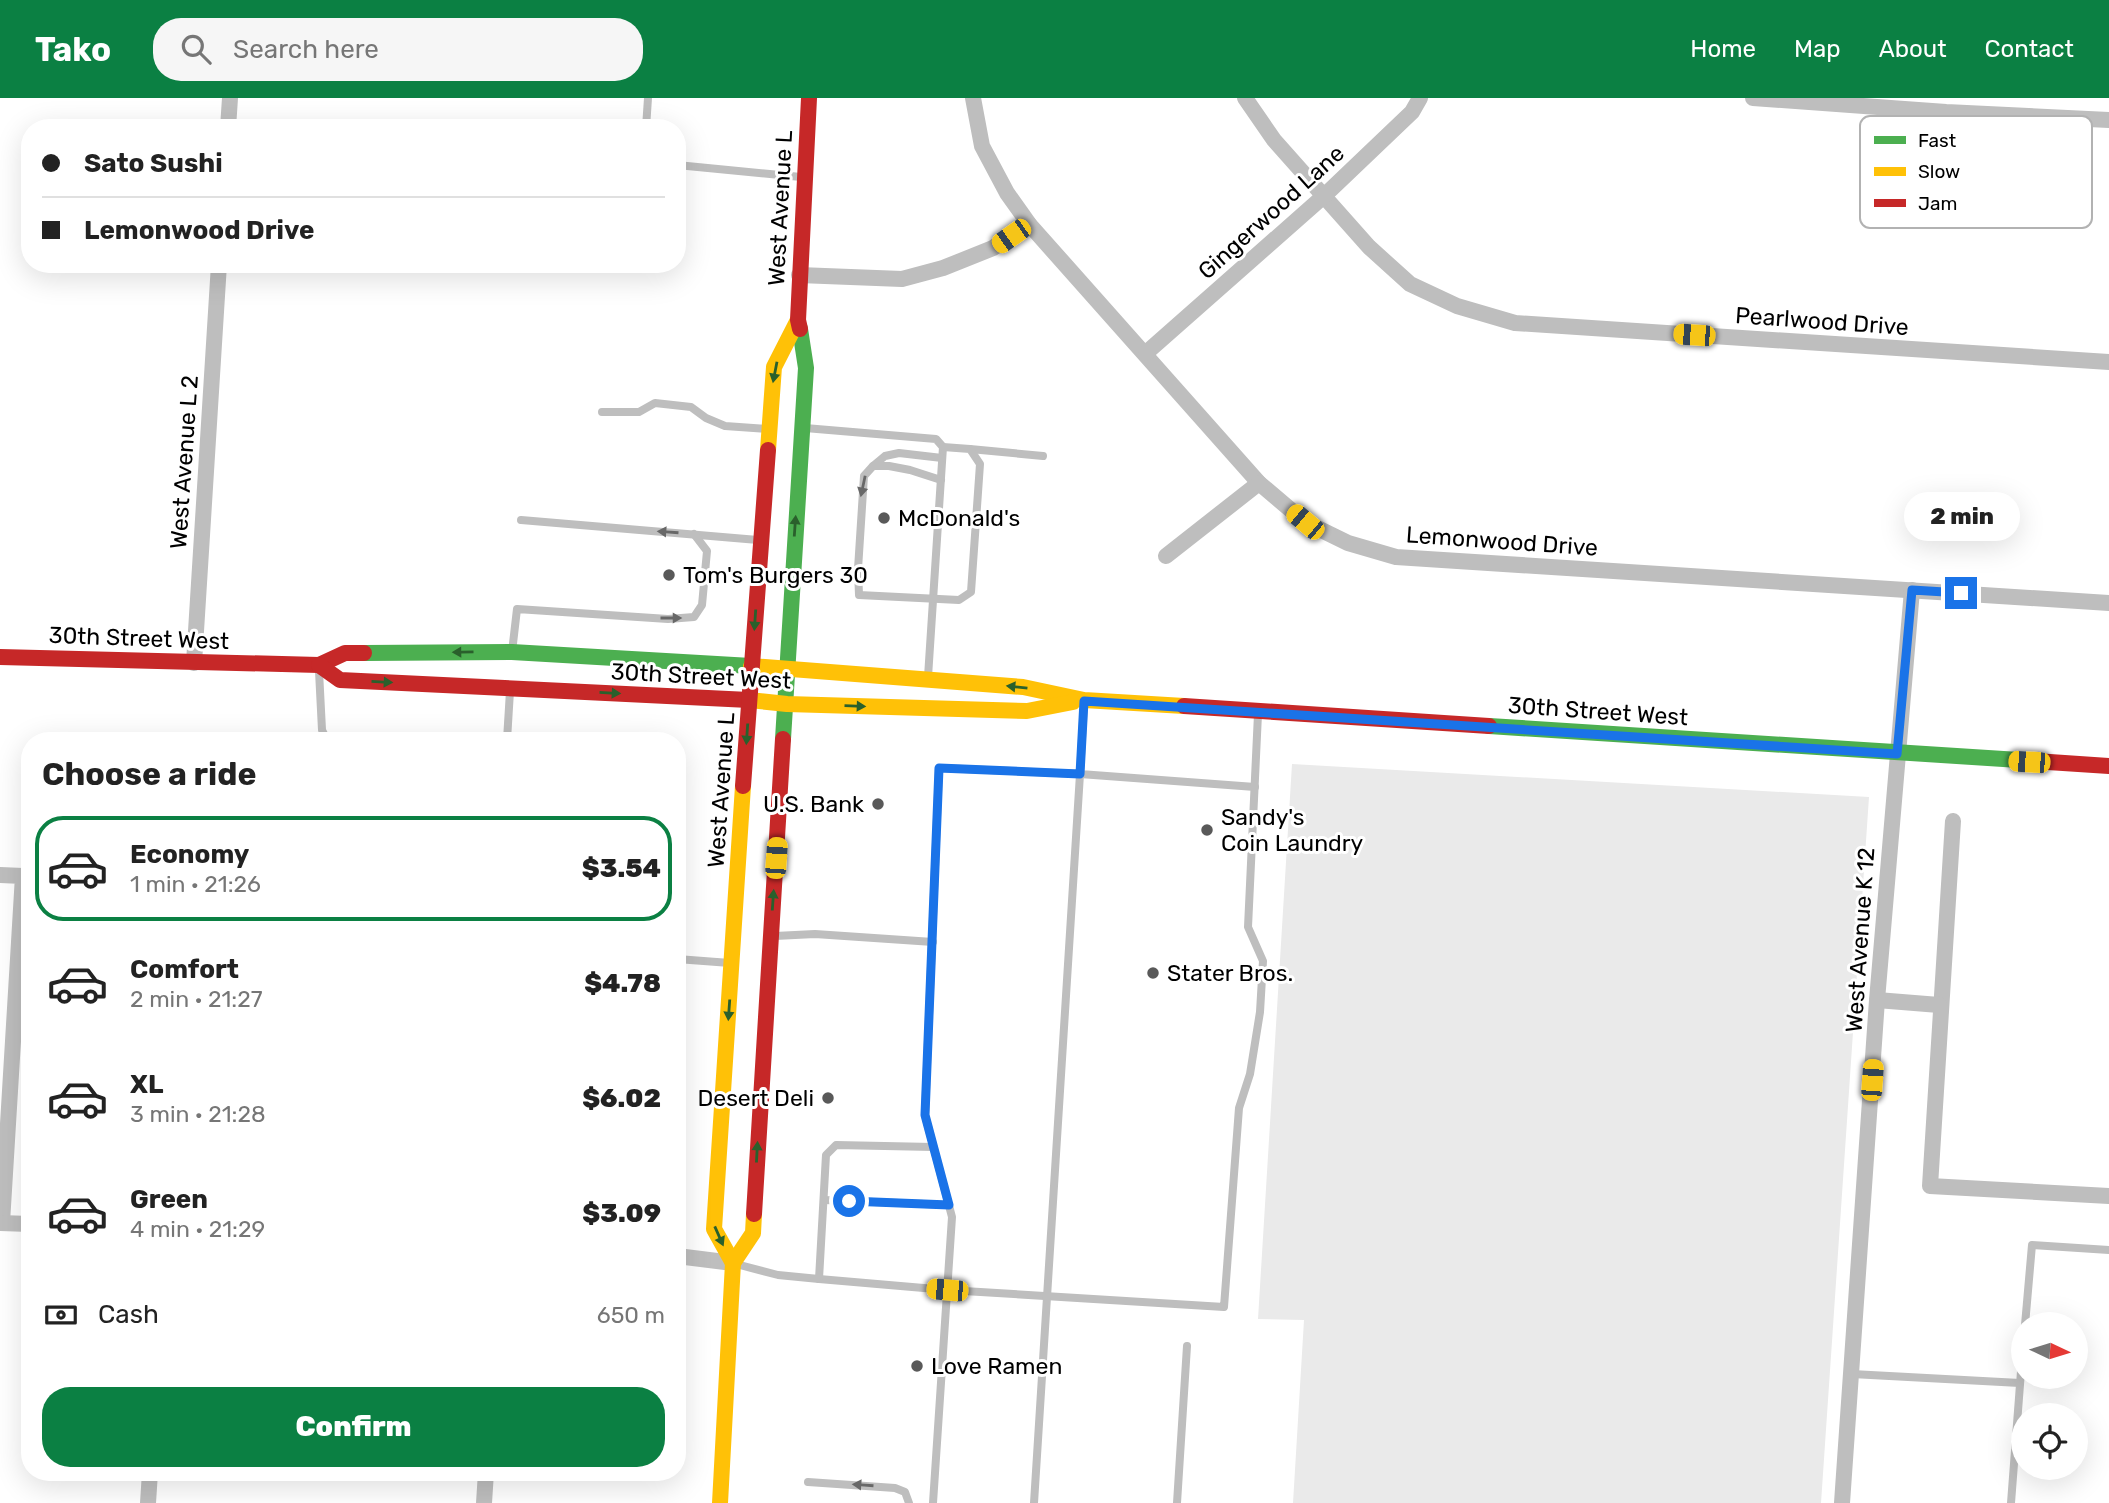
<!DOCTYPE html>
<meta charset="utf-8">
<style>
:root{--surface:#fff;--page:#f6f6f6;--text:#222;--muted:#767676;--line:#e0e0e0;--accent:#0b8043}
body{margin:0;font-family:Rubik,sans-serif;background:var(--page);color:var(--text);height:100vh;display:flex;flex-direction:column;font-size:26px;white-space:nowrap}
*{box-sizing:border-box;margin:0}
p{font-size:23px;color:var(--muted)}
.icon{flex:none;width:38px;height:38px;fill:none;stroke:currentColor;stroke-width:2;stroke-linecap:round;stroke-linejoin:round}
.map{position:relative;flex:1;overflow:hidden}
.side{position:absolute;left:21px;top:634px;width:665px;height:749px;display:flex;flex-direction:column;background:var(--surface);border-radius:28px;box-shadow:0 7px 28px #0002}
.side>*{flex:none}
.guide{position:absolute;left:21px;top:21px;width:665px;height:154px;border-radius:28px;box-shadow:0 7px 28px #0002;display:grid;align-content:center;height:154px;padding:0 21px;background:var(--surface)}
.needle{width:46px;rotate:94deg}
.buttons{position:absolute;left:2011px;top:1214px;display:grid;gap:14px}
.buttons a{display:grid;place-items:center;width:77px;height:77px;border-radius:50%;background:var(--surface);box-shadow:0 7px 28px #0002;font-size:35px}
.end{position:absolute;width:32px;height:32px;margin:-16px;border:9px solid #1a73e8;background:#fff;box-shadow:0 0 0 4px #fff}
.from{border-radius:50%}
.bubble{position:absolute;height:49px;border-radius:24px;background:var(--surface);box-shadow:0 7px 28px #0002;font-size:23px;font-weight:800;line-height:49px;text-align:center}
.car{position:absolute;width:21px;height:42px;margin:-21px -10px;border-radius:9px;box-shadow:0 0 5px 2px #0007;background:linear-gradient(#f5c518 24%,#345 0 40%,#f5c518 0 76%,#345 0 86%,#f5c518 0)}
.guide b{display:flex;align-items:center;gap:24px;height:66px;font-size:26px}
.guide b+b{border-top:2px solid var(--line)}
.guide i{width:18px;height:18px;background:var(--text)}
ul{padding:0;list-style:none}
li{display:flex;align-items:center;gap:21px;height:105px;margin:0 14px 10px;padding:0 7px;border:4px solid transparent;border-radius:28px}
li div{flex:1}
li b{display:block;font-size:26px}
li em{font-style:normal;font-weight:800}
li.selected{border-color:var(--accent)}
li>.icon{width:63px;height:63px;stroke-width:1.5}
h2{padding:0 21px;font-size:32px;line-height:84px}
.pay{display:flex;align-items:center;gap:18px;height:77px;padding:0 21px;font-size:26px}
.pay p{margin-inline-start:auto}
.button{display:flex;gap:14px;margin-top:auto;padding:14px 21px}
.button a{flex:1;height:80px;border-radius:28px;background:var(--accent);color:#fff;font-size:28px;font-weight:800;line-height:80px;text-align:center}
header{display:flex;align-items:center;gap:42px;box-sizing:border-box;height:98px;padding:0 35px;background:var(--accent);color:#fff}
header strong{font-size:33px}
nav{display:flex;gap:38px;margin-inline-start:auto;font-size:24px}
.search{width:490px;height:63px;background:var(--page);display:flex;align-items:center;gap:18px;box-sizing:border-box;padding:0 24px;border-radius:28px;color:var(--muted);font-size:26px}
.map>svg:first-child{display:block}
</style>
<header>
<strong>Tako</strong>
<div class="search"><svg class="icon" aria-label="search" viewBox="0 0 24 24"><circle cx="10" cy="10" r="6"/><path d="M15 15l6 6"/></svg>Search here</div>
<nav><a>Home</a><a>Map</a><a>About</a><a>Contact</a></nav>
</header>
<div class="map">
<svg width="2109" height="1405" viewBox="0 0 2109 1405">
<rect width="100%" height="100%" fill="#fff"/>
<path fill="#eaeaea" d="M1292 666 1869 699 1821 1405H1293L1304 1222 1258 1221Z"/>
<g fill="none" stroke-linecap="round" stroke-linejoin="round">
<g stroke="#bebebe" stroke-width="8">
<path d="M646 30 648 0"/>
<path d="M677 67 801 79"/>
<path d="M602 314H639L655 305 691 309 706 320 725 328 766 331"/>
<path d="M805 330 936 341 943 349 928 579"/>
<path d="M970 351 1043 358"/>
<path d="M873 368 885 358 899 355 942 360"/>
<path d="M941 382 910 372 889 368H873L864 378 858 471 859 497 959 502 971 494 980 366 970 351 943 349"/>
<path d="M521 422 758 442"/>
<path d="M512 554 517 511 668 521 694 519 702 507 707 453 694 436"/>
<path d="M319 573 322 632 327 642"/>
<path d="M1084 606 1080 676 1255 689"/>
<path d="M507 642 510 593"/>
<path d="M775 838 815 836 933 844"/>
<path d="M677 861 730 865"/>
<path d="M824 1102 949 1107"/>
<path d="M736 1166 778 1177 819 1181 947 1192 1224 1209 1239 1010 1250 976 1260 914 1263 863 1248 829 1258 616"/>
<path d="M819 1181 826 1057 836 1047 933 1049"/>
<path d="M2025 1227 2032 1147 2109 1152"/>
<path d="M1852 1276 2020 1285"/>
<path d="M808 1384 895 1390 905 1394 909 1405"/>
<path d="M933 1405 952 1119 925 1017 939 670 1080 676 1034 1405"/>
<path d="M1177 1405 1187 1248"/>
<path d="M2011 1405 2023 1247"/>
</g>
<g stroke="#bebebe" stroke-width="16">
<path d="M973 0 982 48 1007 95 1029 126 1259 385 1305 424 1348 445 1396 459 2109 505"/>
<path d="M1245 0 1274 42 1369 149 1410 186 1457 208 1515 225 2109 264"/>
<path d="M1753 0 1946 14 2109 22"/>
<path d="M228 30 230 0"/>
<path d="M799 177 902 181 943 170 993 150 1029 126"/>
<path d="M1146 255 1325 97 1412 14 1420 0"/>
<path d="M1166 458 1259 385"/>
<path d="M194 565 219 166"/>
<path d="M1953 723 1930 1088 2109 1098"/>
<path d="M0 777 23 778 2 1125"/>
<path d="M1877 902 1939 907"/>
<path d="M0 1125 30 1126"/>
<path d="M677 1158 733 1165"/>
<path d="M148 1405 150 1374"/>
<path d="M484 1405 486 1374"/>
<path d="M1842 1405 1877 902 1912 492"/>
</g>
<g stroke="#4caf50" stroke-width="16">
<path d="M364 555 512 554 751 568"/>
<path d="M1489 628 2019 662"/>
<path d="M783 641 806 270 800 231"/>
</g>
<g stroke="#ffc107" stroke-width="16">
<path d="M768 352 774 269 798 222"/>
<path d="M751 568 1023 589 1084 602 1184 608"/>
<path d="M749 602 787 606 1027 613 1073 604"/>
<path d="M733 1165 714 1131 743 688"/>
<path d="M720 1405 733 1165 753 1135 754 1116"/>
</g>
<g stroke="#c62828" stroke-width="16">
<path d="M800 231 798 222 809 0"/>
<path d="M0 559 319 567 345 555H364"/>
<path d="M319 567 340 582 749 602"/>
<path d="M1184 608 1489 628"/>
<path d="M2019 662 2109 668"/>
<path d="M743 688 768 352"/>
<path d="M754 1116 783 641"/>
</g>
</g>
<defs><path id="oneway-solid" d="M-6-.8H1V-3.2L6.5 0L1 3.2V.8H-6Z" transform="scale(1.75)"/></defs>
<g fill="#2a602c">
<use href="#oneway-solid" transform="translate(775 274) rotate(101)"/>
<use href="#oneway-solid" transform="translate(795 428) rotate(-86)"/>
<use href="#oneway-solid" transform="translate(755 522) rotate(94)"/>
<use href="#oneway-solid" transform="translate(463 554) rotate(179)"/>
<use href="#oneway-solid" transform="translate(382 584) rotate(3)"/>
<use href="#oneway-solid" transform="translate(1017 589) rotate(-174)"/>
<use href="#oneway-solid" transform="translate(610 595) rotate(3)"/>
<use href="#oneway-solid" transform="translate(855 608) rotate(2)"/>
<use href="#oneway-solid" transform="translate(747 636) rotate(94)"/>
<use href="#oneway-solid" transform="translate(773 802) rotate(-86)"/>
<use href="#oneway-solid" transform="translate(729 912) rotate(94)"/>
<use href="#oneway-solid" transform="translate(757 1054) rotate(-87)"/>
<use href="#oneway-solid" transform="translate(719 1138) rotate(66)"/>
</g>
<g fill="#686868">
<use href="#oneway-solid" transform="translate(863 388) rotate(102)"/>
<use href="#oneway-solid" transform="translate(668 434) rotate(-176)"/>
<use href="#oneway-solid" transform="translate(671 520)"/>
<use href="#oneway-solid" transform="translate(863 1387) rotate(-176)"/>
</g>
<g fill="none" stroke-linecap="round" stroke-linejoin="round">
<path stroke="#1a73e8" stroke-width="9" d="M849 1103 949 1107 925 1017 939 670 1080 676 1084 603 1897 656 1912 492 1961 495"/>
</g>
<g fill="#595959" stroke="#fff" stroke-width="2.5">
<circle cx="884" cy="420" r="7"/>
<circle cx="669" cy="477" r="7"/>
<circle cx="878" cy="706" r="7"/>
<circle cx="1207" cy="732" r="7"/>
<circle cx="1153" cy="875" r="7"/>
<circle cx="828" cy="1000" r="7"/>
<circle cx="917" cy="1268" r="7"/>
</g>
<g text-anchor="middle" stroke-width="6" stroke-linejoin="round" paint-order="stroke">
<g font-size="23" fill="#000" stroke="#fff">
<text transform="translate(780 110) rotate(-87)" y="8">West Avenue L</text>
<text transform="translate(1271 114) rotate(-42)" y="8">Gingerwood Lane</text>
<text transform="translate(1822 223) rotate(4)" y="8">Pearlwood Drive</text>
<text transform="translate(184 364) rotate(-86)" y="8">West Avenue L 2</text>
<text transform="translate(1502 443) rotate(4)" y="8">Lemonwood Drive</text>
<text transform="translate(139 540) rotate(2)" y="8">30th Street West</text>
<text transform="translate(701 578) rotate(3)" y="8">30th Street West</text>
<text transform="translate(1598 613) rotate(4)" y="8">30th Street West</text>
<text transform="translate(721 692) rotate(-86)" y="8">West Avenue L</text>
<text transform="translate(1860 842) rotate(-86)" y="8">West Avenue K 12</text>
</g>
<g font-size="23" fill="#000" stroke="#fff" text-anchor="start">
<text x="898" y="428">McDonald's</text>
<text x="683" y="485">Tom's Burgers 30</text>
<text x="864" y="714" text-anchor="end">U.S. Bank</text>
<text x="1221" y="727">Sandy's<tspan x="1221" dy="26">Coin Laundry</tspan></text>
<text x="1167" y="883">Stater Bros.</text>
<text x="814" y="1008" text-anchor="end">Desert Deli</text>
<text x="931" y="1276">Love Ramen</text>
</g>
</g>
<rect x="1860" y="18" width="232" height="112" rx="10" fill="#fff" stroke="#b2b2b2" stroke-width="2"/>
<rect x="1874" y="38" width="32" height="8" fill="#4caf50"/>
<rect x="1874" y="69" width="32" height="9" fill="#ffc107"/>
<rect x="1874" y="101" width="32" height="8" fill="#c62828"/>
<g font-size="19" fill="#000">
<text x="1918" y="49">Fast</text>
<text x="1918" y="80">Slow</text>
<text x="1918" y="112">Jam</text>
</g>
</svg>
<div class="buttons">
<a><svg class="needle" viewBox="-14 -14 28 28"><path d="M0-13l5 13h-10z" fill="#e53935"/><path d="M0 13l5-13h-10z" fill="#767676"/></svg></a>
<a><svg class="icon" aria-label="locate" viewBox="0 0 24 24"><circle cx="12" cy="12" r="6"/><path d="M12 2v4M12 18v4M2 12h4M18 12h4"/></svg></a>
</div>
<i class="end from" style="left:849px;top:1103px"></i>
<i class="end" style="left:1961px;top:495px"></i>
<div class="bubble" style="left:1904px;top:394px;width:116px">2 min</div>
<i class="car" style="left:1011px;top:138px;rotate:235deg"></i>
<i class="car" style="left:1694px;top:237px;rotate:274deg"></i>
<i class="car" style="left:1305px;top:424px;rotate:310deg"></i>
<i class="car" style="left:2029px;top:664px;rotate:273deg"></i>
<i class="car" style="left:776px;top:760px;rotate:4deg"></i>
<i class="car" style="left:1872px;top:982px;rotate:4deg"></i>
<i class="car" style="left:947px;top:1192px;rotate:275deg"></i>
<div class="guide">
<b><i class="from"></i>Sato Sushi</b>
<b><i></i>Lemonwood Drive</b>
</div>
<section class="side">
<h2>Choose a ride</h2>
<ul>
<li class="selected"><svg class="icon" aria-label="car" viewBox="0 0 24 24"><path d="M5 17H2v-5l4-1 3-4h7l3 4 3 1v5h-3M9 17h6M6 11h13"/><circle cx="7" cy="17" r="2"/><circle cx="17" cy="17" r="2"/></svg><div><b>Economy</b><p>1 min · 21:26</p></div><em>$3.54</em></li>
<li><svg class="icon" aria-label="car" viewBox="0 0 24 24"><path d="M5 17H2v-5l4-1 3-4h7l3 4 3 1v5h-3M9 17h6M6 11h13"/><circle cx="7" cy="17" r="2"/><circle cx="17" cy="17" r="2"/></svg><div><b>Comfort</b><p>2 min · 21:27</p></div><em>$4.78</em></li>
<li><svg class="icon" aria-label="car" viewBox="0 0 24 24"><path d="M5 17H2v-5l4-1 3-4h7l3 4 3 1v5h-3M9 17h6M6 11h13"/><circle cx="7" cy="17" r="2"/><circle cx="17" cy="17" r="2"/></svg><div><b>XL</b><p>3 min · 21:28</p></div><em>$6.02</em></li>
<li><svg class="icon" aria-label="car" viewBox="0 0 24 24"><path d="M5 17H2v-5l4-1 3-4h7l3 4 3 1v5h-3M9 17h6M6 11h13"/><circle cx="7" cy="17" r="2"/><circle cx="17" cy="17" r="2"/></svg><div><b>Green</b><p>4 min · 21:29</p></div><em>$3.09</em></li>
</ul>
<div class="pay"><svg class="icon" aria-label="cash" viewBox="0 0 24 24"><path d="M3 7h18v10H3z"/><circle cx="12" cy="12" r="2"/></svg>Cash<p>650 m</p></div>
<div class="button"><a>Confirm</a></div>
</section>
</div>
